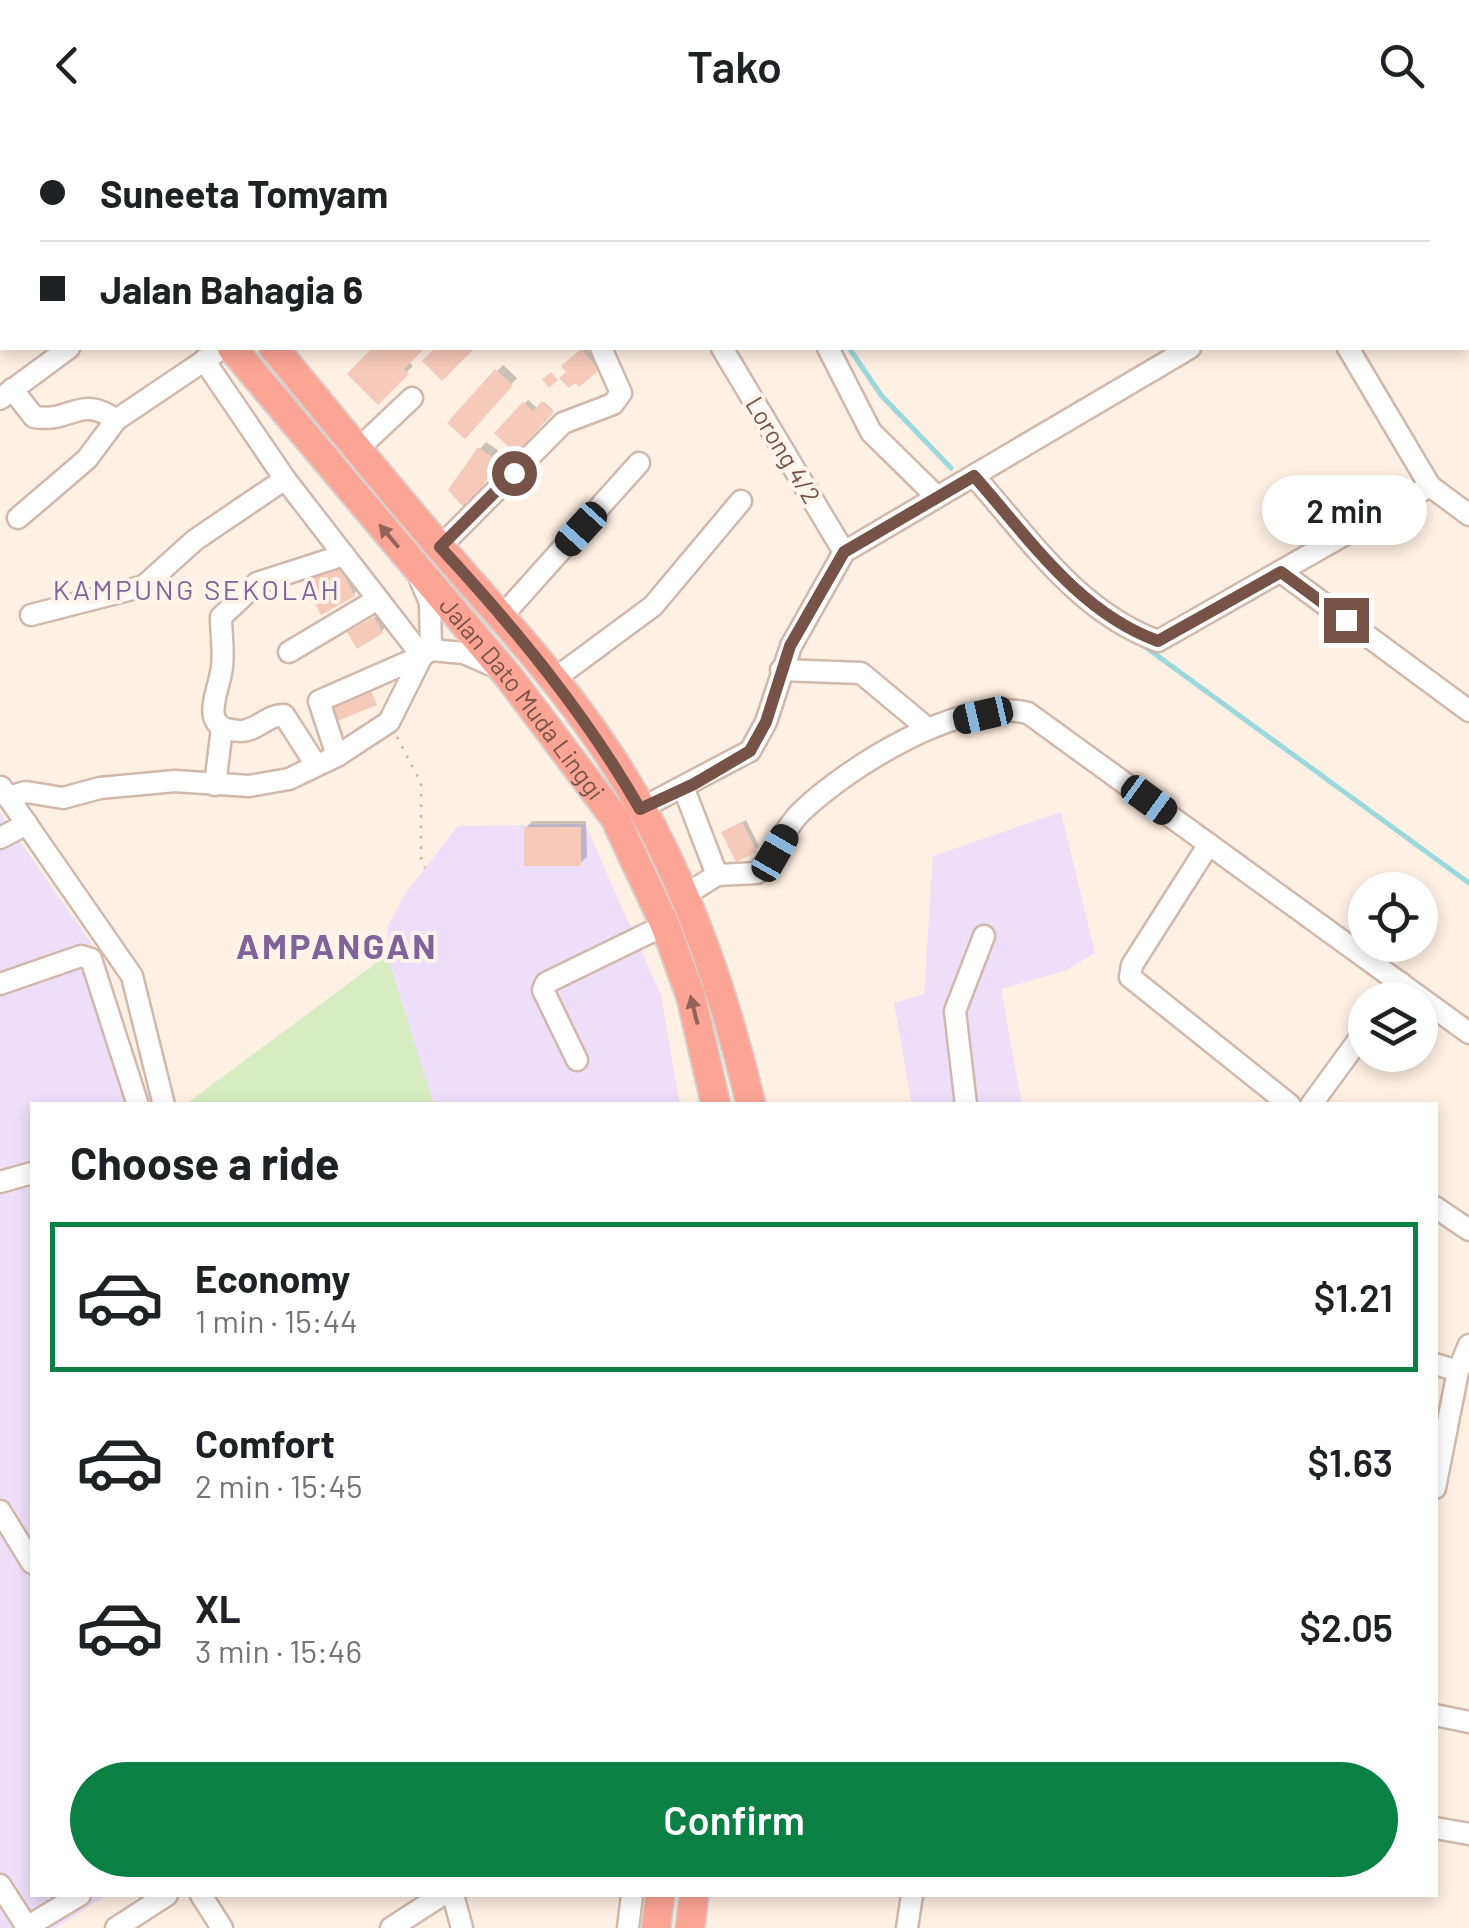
<!DOCTYPE html>
<meta charset="utf-8">
<style>
:root{--surface:#fff;--page:#f2f2f2;--text:#202124;--muted:#757577;--line:#e0e0e0;--accent:#0b8043}
body{margin:0;font-family:Barlow,sans-serif;background:var(--page);color:var(--text);height:100vh;display:flex;flex-direction:column;font-size:38px;white-space:nowrap}
*{box-sizing:border-box;margin:0}
p{font-size:32px;color:var(--muted)}
.icon{flex:none;width:55px;height:55px;fill:none;stroke:currentColor;stroke-width:2;stroke-linecap:round;stroke-linejoin:round}
.map{position:relative;flex:1;overflow:hidden}
.panel{position:absolute;left:30px;top:972px;width:1408px;height:795px;display:flex;flex-direction:column;background:var(--surface);border-radius:0px;box-shadow:0 5px 15px #0003}
.panel>*{flex:none}
.top-card{position:absolute;left:0px;top:0px;width:1470px;height:220px;box-shadow:0 5px 15px #0003;display:grid;align-content:center;height:220px;padding:0 40px;background:var(--surface)}
.controls{position:absolute;left:1348px;top:742px;display:grid;gap:20px}
.controls a{display:grid;place-items:center;width:90px;height:90px;border-radius:50%;background:var(--surface);box-shadow:0 5px 15px #0003;font-size:50px}
.end{position:absolute;width:45px;height:45px;margin:-22px;border:12px solid #775347;background:#fff;box-shadow:0 0 0 5px #fff}
.from{border-radius:50%}
.bubble{position:absolute;height:70px;border-radius:35px;background:var(--surface);box-shadow:0 5px 15px #0003;font-size:32px;font-weight:600;line-height:70px;text-align:center}
.car{position:absolute;width:30px;height:60px;margin:-30px -15px;border-radius:12px;box-shadow:0 0 8px 2px #0007;background:linear-gradient(#222 24%,#8ab4d8 0 40%,#222 0 76%,#8ab4d8 0 86%,#222 0)}
.top-card b{display:flex;align-items:center;gap:35px;height:95px;font-size:38px}
.top-card b+b{border-top:2px solid var(--line)}
.top-card i{width:25px;height:25px;background:var(--text)}
ul{padding:0;list-style:none}
li{display:flex;align-items:center;gap:30px;height:150px;margin:0 20px 15px;padding:0 20px;border:5px solid transparent;border-radius:0px}
li div{flex:1}
li b{display:block;font-size:38px}
li em{font-style:normal;font-weight:600}
li.selected{border-color:var(--accent)}
li>.icon{width:90px;height:90px;stroke-width:1.5}
h2{padding:0 40px;font-size:45px;line-height:120px}
.action{display:flex;gap:20px;margin-top:auto;padding:20px 40px}
.action a{flex:1;height:115px;border-radius:60px;background:var(--accent);color:#fff;font-size:40px;font-weight:600;line-height:115px;text-align:center}
header{display:flex;justify-content:space-between;align-items:center;height:130px;padding:0 40px;background:var(--surface);font-size:45px;font-weight:600}
.map>svg:first-child{display:block}
</style>
<header><svg class="icon" aria-label="back" viewBox="0 0 24 24"><path d="M15 5l-7 7 7 7"/></svg>Tako<svg class="icon" aria-label="search" viewBox="0 0 24 24"><circle cx="10" cy="10" r="6"/><path d="M15 15l6 6"/></svg></header>
<div class="map">
<svg width="1469" height="1798" viewBox="0 0 1469 1798">
<rect width="100%" height="100%" fill="#fef0e3"/>
<path fill="#f6e1d0" d="M0 0 84 2H2L0 174Z"/>
<g fill="#eddffa">
<path d="M1061 682 1095 823 1065 841 1001 859 1022 975H912L894 873 924 864 933 726Z"/>
<path d="M0 683 101 827 141 975H32V1765H107L56 1798H0Z"/>
<path d="M585 694 661 865 680 975H186L387 825 388 795 408 760 458 696Z"/>
</g>
<path fill="#d7ecc0" d="M387 825 434 975H186V974Z"/>
<g fill="#0003">
<path d="M193 0H253L254 2H194Z"/>
<path d="M376 218H421L408 231 413 236 378 271 350 244Z"/>
<path d="M586 218 601 235 580 254 565 236Z"/>
<path d="M503 235 517 248 465 306 450 292Z"/>
<path d="M528 270 538 279 544 272 553 280 516 320 498 303Z"/>
<path d="M486 312 503 324 472 370 480 319Z"/>
<path d="M344 429 360 457 354 464 307 453Z"/>
<path d="M378 485 385 497 382 501 354 499Z"/>
<path d="M746 690 759 716 755 720 728 699Z"/>
<path d="M532 691H586L587 727 580 733 526 698Z"/>
</g>
<g fill="none" stroke-linecap="round" stroke-linejoin="round">
<g stroke="#9bd8db" stroke-width="5">
<path d="M726 0 727 2"/>
<path d="M849 218 881 265 951 338"/>
<path d="M1073 470 1092 484"/>
<path d="M1140 513 1469 753"/>
</g>
</g>
<g fill="#f5cab8">
<path d="M372 218H425L404 239 409 244 378 275 347 244Z"/>
<path d="M435 218H475L442 251 422 231Z"/>
<path d="M581 219 599 240 579 257 575 253 569 258 559 248 566 242 561 236Z"/>
<path d="M495 239 513 255 465 309 447 293Z"/>
<path d="M551 242 558 250 549 258 542 249Z"/>
<path d="M542 271 554 282 516 324 494 303 523 272 533 281Z"/>
<path d="M478 317 499 332 466 380 448 360Z"/>
<path d="M338 434 355 466 321 485 304 453Z"/>
<path d="M374 487 383 503 357 519 347 502Z"/>
<path d="M364 545 377 575 325 596 318 579Z"/>
<path d="M742 692 757 722 736 732 721 702Z"/>
<rect x="524" y="697" width="57" height="39"/>
</g>
<g fill="none" stroke-linecap="round" stroke-linejoin="round">
<g stroke="#d1b8ab" stroke-width="25">
<g id="minor">
<path d="M311 0 316 2"/>
<path d="M617 0 618 2"/>
<path d="M757 0 759 2"/>
<path d="M1255 0 1257 2"/>
<path d="M1110 2 1114 0"/>
<path d="M1468 37 1469 36"/>
<path d="M722 218 844 422"/>
<path d="M828 218 871 302 936 366"/>
<path d="M1348 218 1430 356 1469 385"/>
<path d="M204 230 285 349 422 526"/>
<path d="M12 259 34 287C72 293 80 264 116 290"/>
<path d="M0 269 69 218"/>
<path d="M358 319 412 268"/>
<path d="M974 346C1029 408 1078 482 1158 511L1430 356"/>
<path d="M18 388 87 329 116 290 214 224"/>
<path d="M440 417 563 293 613 274 621 263 601 218"/>
<path d="M1281 442 1469 581"/>
<path d="M420 449 430 473 431 520"/>
<path d="M31 485 144 456 195 410 285 349"/>
<path d="M503 485 639 333"/>
<path d="M289 522 378 469"/>
<path d="M781 540 861 543 927 598"/>
<path d="M553 550 653 476 741 371"/>
<path d="M337 626 319 571 422 526"/>
<path d="M316 635 284 585C268 584 257 601 241 601 199 600 216 569 221 543 225 526 221 505 221 487L257 453 344 425"/>
<path d="M215 655 222 598"/>
<path d="M1 657 132 846 164 975"/>
<path d="M684 659 717 745"/>
<path d="M8 667 26 662 63 668 100 658 175 651 249 656 289 649 337 626 389 592 422 526 431 520 464 523 496 537"/>
<path d="M640 679 750 621 766 592 791 516 844 422 1190 218"/>
<path d="M0 708 27 694"/>
<path d="M1209 714 1132 835 1130 847 1290 975"/>
<path d="M685 765 717 745 757 743C774 725 784 698 802 681 850 636 960 566 1028 583L1469 903"/>
<path d="M0 854 81 826 91 829 138 975"/>
<path d="M1388 870 1401 853"/>
<path d="M577 930 543 860 546 853 665 795"/>
<path d="M966 975 955 881 984 806"/>
<path d="M1311 975 1365 901"/>
<path d="M0 1052 32 1043"/>
<path d="M1435 1077 1469 1100"/>
<path d="M1435 1234 1458 1241"/>
<path d="M1435 1358 1458 1241 1469 1215"/>
<path d="M0 1381 32 1433"/>
<path d="M1435 1585 1469 1592"/>
<path d="M1435 1698 1469 1704"/>
<path d="M0 1755 27 1797"/>
<path d="M201 1765 222 1798"/>
<path d="M453 1765 462 1798"/>
<path d="M25 1798 80 1765"/>
<path d="M116 1798 167 1765"/>
<path d="M391 1798 442 1765"/>
<path d="M628 1798 632 1765"/>
<path d="M907 1798 912 1765"/>
</g>
</g>
<g stroke="#d9cfcb" stroke-width="32">
<g id="highway">
<path d="M98 0 99 2"/>
<path d="M134 0 136 2"/>
<path id="s1" d="M232 218 509 547 615 688 665 795 691 867 716 975"/>
<path d="M274 218C328 283 382 350 438 415 496 482 557 546 606 620 678 726 722 851 751 975"/>
<path d="M656 1798 660 1765"/>
<path d="M690 1798 694 1765"/>
</g>
</g>
<path stroke="#daad9c" stroke-width="2.5" stroke-dasharray="2.5 8" stroke-linecap="butt" d="M397 607 421 653V731L425 738"/>
<use href="#minor" stroke="#fff" stroke-width="20"/>
<use href="#highway" stroke="#fca596" stroke-width="28"/>
</g>
<defs><path id="oneway-solid" d="M-6-.8H1V-3.2L6.5 0L1 3.2V.8H-6Z" transform="scale(2.5)"/></defs>
<g fill="#926357">
<use href="#oneway-solid" transform="translate(389 406) rotate(-130)"/>
<use href="#oneway-solid" transform="translate(694 880) rotate(-104)"/>
</g>
<g fill="none" stroke-linecap="round" stroke-linejoin="round">
<path stroke="#775347" stroke-width="12" d="M514 343 440 417C515 498 585 583 640 679L694 654 750 621 766 592 790 516 844 422 974 346C1029 408 1078 482 1158 511L1281 442 1346 490"/>
</g>
<g text-anchor="middle" stroke-width="8" stroke-linejoin="round" paint-order="stroke">
<g font-size="25" fill="#775347" stroke="#fff4ea">
<text transform="translate(783 320) rotate(59)" y="9">Lorong 4/2</text>
<text dy="9" stroke="none"><textPath href="#s1" startOffset="455">Jalan Dato Muda Linggi</textPath></text>
</g>
<g font-size="28" letter-spacing="2.5" fill="#81629b" stroke="#fff4ea">
<text x="197" y="470">KAMPUNG SEKOLAH</text>
</g>
<g font-size="35" font-weight="bold" letter-spacing="2.5" fill="#81629b" stroke="#fff4ea">
<text x="337" y="829">AMPANGAN</text>
</g>
</g>
</svg>
<div class="controls">
<a><svg class="icon" aria-label="locate" viewBox="0 0 24 24"><circle cx="12" cy="12" r="6"/><path d="M12 2v4M12 18v4M2 12h4M18 12h4"/></svg></a>
<a><svg class="icon" aria-label="layers" viewBox="0 0 24 24"><path d="M12 4l9 5-9 5-9-5zM3 14l9 5 9-5"/></svg></a>
</div>
<i class="end from" style="left:514px;top:343px"></i>
<i class="end" style="left:1346px;top:490px"></i>
<div class="bubble" style="left:1262px;top:345px;width:165px">2 min</div>
<i class="car" style="left:581px;top:399px;rotate:222deg"></i>
<i class="car" style="left:983px;top:585px;rotate:257deg"></i>
<i class="car" style="left:1149px;top:670px;rotate:126deg"></i>
<i class="car" style="left:775px;top:723px;rotate:30deg"></i>
<div class="top-card">
<b><i class="from"></i>Suneeta Tomyam</b>
<b><i></i>Jalan Bahagia 6</b>
</div>
<section class="panel">
<h2>Choose a ride</h2>
<ul>
<li class="selected"><svg class="icon" aria-label="car" viewBox="0 0 24 24"><path d="M5 17H2v-5l4-1 3-4h7l3 4 3 1v5h-3M9 17h6M6 11h13"/><circle cx="7" cy="17" r="2"/><circle cx="17" cy="17" r="2"/></svg><div><b>Economy</b><p>1 min · 15:44</p></div><em>$1.21</em></li>
<li><svg class="icon" aria-label="car" viewBox="0 0 24 24"><path d="M5 17H2v-5l4-1 3-4h7l3 4 3 1v5h-3M9 17h6M6 11h13"/><circle cx="7" cy="17" r="2"/><circle cx="17" cy="17" r="2"/></svg><div><b>Comfort</b><p>2 min · 15:45</p></div><em>$1.63</em></li>
<li><svg class="icon" aria-label="car" viewBox="0 0 24 24"><path d="M5 17H2v-5l4-1 3-4h7l3 4 3 1v5h-3M9 17h6M6 11h13"/><circle cx="7" cy="17" r="2"/><circle cx="17" cy="17" r="2"/></svg><div><b>XL</b><p>3 min · 15:46</p></div><em>$2.05</em></li>
</ul>
<div class="action"><a>Confirm</a></div>
</section>
</div>
